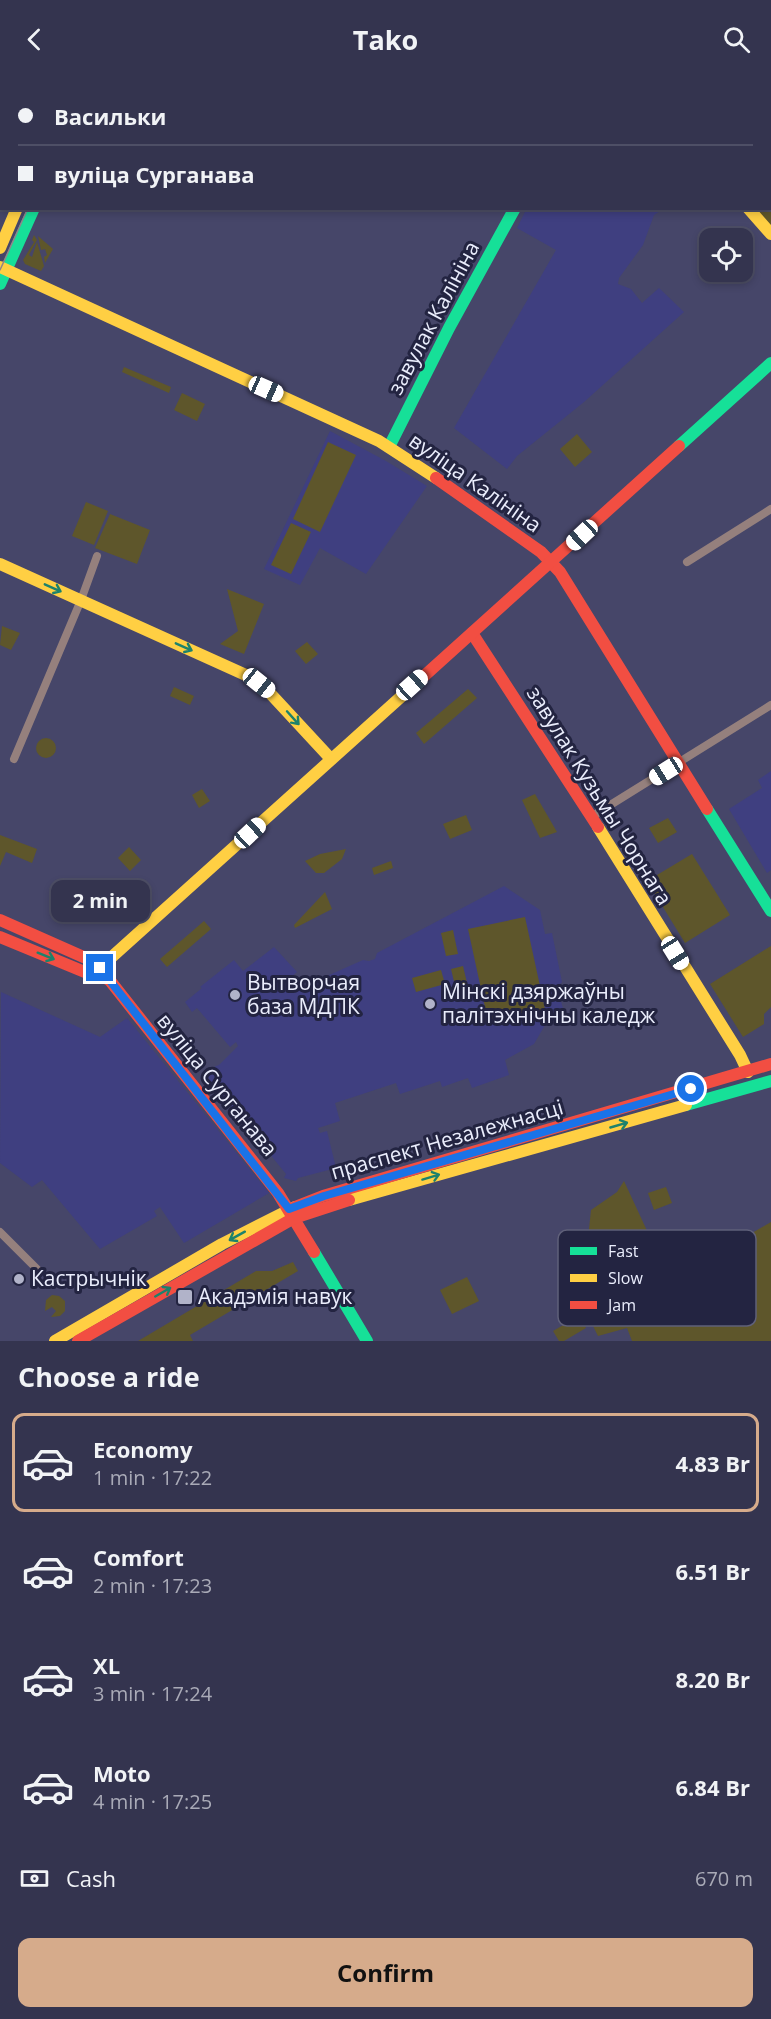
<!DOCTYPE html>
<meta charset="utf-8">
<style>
:root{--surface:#34344f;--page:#3f3f59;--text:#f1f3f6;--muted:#a9aab7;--line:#4e4f66;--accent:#d6ab8b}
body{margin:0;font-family:"Open Sans",sans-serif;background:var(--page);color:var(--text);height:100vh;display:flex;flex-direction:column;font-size:22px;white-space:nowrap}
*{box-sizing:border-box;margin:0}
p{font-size:20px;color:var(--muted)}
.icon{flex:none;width:33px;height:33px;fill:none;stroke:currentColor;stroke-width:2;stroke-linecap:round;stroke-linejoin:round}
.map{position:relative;height:1263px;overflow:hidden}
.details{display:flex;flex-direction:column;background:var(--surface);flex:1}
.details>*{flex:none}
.guide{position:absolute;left:0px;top:0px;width:771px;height:132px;box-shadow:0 3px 9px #0003,0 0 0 2px var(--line);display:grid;align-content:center;height:132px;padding:0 18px;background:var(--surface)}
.controls{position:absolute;left:699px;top:150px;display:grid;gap:12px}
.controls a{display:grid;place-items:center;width:54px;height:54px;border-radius:12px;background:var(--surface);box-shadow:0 3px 9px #0003,0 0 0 2px var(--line);font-size:30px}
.end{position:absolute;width:27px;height:27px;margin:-14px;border:8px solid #1a73e8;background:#fff;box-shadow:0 0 0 3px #fff}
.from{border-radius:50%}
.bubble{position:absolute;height:42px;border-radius:12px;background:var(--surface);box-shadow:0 3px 9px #0003,0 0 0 2px var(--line);font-size:20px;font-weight:700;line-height:42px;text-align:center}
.car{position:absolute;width:18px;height:36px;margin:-18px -9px;border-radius:8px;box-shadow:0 0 4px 2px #0007;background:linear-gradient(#fff 24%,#345 0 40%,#fff 0 76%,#345 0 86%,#fff 0)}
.guide b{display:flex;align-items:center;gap:21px;height:57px;font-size:22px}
.guide b+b{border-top:2px solid var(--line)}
.guide i{width:15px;height:15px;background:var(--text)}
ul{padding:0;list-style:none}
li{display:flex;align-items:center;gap:18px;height:99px;margin:0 12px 9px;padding:0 6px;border:3px solid transparent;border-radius:12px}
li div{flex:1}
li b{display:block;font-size:22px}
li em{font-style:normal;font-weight:700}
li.selected{border-color:var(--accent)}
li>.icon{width:54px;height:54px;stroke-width:1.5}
h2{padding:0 18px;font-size:27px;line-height:72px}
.pay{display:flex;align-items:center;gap:15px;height:66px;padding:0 18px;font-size:22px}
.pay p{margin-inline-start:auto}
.button{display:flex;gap:12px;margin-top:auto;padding:12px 18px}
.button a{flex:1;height:69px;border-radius:12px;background:var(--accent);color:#111;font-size:24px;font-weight:700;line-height:69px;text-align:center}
header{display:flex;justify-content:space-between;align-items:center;height:78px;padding:0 18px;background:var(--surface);font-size:27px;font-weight:700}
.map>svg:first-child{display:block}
</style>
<header><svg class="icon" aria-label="back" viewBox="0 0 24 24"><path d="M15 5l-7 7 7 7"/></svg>Tako<svg class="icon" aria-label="search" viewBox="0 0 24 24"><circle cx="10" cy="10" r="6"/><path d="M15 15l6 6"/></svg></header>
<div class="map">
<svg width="771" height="1263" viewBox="0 0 771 1263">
<rect width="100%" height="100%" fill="#464669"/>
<g fill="#3f3f80">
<path d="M370 0H487V2L369 1Z"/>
<path d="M585 0H755V2L585 1Z"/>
<path d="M527 130 663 131 654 137 643 167 619 200 618 206 631 211 642 225 659 210 684 234 584 324 517 378 507 391 454 350 556 172 517 150Z"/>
<path d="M330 353 386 383 427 408 366 496 320 470 300 507 264 491Z"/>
<path d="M771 693V792L767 795 729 731 762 710 758 702Z"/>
<path d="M504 808 540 832 545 856 552 855 562 904 557 910 565 937 545 947 534 966 505 982 509 997 472 1010 468 1000 442 1009 440 1003 400 1016 396 1005 335 1025 340 1043 318 1050 320 1055 327 1053 336 1090 298 1100 296 1103 284 1100 286 1096 205 996 216 988 219 987 238 968 236 964 230 969 197 930 192 934 185 924 202 910 200 909 234 882 243 893 274 869 297 894 284 905 291 914 363 882 369 883 375 881 377 875Z"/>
<path d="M1 914 100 959 127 940 269 1115 184 1165 160 1129 154 1133 157 1138 100 1171 42 1102 32 1109 0 1085Z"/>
</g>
<g fill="#5e562b">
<path d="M771 83V148L756 131 770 130V84Z"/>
<path d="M34 157 37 162 29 177 32 179 37 164 44 188 41 193 25 186 23 182 34 164 32 162Z"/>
<path d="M38 158 53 171 45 185 44 179 47 177 45 171 41 172Z"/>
<path d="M124 289 171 309 169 315 122 294Z"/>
<path d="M182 315 205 326 197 343 174 332Z"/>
<path d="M577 356 592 374 575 389 560 371Z"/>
<path d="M328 364 356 377 320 454 293 441Z"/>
<path d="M86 424 108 433 94 467 72 458Z"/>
<path d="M110 436 150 452 137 486 95 470Z"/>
<path d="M291 445 311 454 291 496 271 487Z"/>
<path d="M227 511 264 526 244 576 220 566 238 553Z"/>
<path d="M2 548 20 555 11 572 0 567Z"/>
<path d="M307 564 318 576 306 586 295 573Z"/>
<path d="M174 609 194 618 190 627 170 618Z"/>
<path d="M468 611 477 620 424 666 416 655Z"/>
<circle cx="46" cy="670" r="10"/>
<path d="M202 711 210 723 199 730 192 717Z"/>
<path d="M535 716 557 754 540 760 522 722Z"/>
<path d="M466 737 472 752 450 761 443 746Z"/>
<path d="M668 740 677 754 658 765 649 750Z"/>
<path d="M0 757 37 771 32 785 6 774 0 788Z"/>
<path d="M129 769 141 782 130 793 118 780Z"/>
<path d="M346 771 342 781 324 795H316L305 783 320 776Z"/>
<path d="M692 776 730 837 685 865 647 803Z"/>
<path d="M391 783 393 790 374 797 372 790Z"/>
<path d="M325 814 332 831 295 850 294 847Z"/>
<path d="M525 839 545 931 488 943 468 851Z"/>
<path d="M204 843 211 851 167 889 160 881Z"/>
<path d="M453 852 458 876 446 878 441 855Z"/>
<path d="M771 868V929L764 936V946L743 959 710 906Z"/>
<path d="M463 888 468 909 456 912 451 891Z"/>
<path d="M441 892 445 906 416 914 412 900Z"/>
<path d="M624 1103 649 1157 608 1176 586 1179 591 1132 617 1114Z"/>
<path d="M666 1109 672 1125 654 1132 648 1115Z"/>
<path d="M771 1144V1263H632L627 1250 598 1258 593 1248Z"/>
<path d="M293 1184 298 1193 190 1257 193 1263H138L256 1193H272Z"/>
<path d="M467 1199 479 1223 452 1236 440 1212Z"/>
<path d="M52 1217 59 1218 65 1223V1233L60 1238 51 1239 56 1233 52 1229 45 1233 46 1222Z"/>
<path d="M579 1238 586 1250 564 1263H559L553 1253Z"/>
</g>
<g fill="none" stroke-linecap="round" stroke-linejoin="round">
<g stroke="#95807d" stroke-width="8">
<path d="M687 484 771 431"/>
<path d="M14 681 81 522 97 478"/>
<path d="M591 739 771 627"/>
<path d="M0 1154 40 1194"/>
</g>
<g stroke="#16e098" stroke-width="12">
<path d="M70 2 71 0"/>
<path d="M87 2 88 0"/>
<path d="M770 76 771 75"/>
<path d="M0 206 34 130"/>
<path d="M679 368 771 285"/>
<path d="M389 369 449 250 515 130"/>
<path d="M707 731 771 833"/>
<path d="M686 1027 771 1003"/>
<path d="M314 1174 367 1263"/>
</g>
<g stroke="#ffcf43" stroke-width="12">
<path d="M748 130 771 156"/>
<path d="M0 170 17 130"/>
<path d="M0 189 379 363 436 400"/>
<path d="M0 486 248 598 268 613 331 681"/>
<path d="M598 749 740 977 748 994"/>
<path d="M94 895 413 608"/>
<path d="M349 1122 686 1027"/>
<path d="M55 1263 222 1166 295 1129"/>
</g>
<g stroke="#f24e42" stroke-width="12">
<path d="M572 2 573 0"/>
<path d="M436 400 541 474 560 494 707 731"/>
<path d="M472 555 598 749"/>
<path d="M413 608 679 368"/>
<path d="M0 842 88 881 100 890 278 1115 314 1174"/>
<path d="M0 859 92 897 108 901"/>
<path d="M295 1129 323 1118 771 986"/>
<path d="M78 1263 294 1140 349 1122"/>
</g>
<g stroke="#91858a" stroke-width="1.5">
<path d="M76 2 77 0"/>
<path d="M0 192 28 130"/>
</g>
</g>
<defs><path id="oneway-shaft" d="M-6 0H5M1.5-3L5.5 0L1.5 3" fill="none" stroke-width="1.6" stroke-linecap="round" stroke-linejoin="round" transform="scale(1.5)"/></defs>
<g stroke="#1c826c">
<use href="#oneway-shaft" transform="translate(53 510) rotate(24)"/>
<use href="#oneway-shaft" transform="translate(184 569) rotate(24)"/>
<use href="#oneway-shaft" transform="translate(293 640) rotate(48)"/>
<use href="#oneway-shaft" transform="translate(46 878) rotate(22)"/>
<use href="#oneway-shaft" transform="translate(619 1047) rotate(-16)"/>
<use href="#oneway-shaft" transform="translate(431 1099) rotate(-17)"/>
<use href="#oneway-shaft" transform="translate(237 1158) rotate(151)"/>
<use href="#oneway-shaft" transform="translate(163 1214) rotate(-30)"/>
</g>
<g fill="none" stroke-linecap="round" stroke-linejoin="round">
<path stroke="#1a73e8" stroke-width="8" d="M100 890 289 1131 324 1118 691 1011"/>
</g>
<g fill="#b1b3c9" stroke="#232441" stroke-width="2">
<circle cx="235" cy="917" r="6"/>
<circle cx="430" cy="926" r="6"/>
<circle cx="19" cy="1201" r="6"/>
<rect x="177" y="1211" width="16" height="16" rx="3"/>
</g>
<g text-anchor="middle" stroke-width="6" stroke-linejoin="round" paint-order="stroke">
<g font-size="21" fill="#eaedfc" stroke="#232441">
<text transform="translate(434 240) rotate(-62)" y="7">завулак Калініна</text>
<text transform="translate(475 405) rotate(35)" y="7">вуліца Калініна</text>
<text transform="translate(599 718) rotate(58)" y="7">завулак Кузьмы Чорнага</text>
<text transform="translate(217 1007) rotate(51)" y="7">вуліца Сурганава</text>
<text transform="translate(447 1062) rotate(-16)" y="7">праспект Незалежнасці</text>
</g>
<g font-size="21" fill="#eaedfc" stroke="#232441" text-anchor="start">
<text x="247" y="912">Вытворчая<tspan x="247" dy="24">база МДПК</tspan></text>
<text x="442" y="921">Мінскі дзяржаўны<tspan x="442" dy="24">палітэхнічны каледж</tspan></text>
<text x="31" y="1208">Кастрычнік</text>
<text x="198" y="1226">Акадэмія навук</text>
</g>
</g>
<rect x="558" y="1152" width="198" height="96" rx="9" fill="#232441" stroke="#5f6079" stroke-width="1.5"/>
<rect x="570" y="1169" width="27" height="8" fill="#16e098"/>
<rect x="570" y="1196" width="27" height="8" fill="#ffcf43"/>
<rect x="570" y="1223" width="27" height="8" fill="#f24e42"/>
<g font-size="16" fill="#eaedfc">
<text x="608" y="1179">Fast</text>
<text x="608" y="1206">Slow</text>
<text x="608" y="1233">Jam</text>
</g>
</svg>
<div class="controls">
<a><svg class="icon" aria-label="locate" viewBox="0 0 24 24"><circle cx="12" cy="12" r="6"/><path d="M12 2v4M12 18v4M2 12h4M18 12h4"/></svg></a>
</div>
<i class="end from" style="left:691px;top:1011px"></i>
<i class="end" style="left:100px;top:890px"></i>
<div class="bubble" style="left:51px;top:802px;width:99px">2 min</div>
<i class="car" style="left:266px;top:311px;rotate:114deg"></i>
<i class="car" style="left:582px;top:457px;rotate:227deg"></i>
<i class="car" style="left:259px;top:605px;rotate:129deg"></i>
<i class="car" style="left:412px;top:607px;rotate:48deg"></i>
<i class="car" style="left:666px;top:693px;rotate:238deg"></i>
<i class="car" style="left:250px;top:755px;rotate:47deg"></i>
<i class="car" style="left:675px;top:875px;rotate:148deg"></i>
<div class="guide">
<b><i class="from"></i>Васильки</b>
<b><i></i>вуліца Сурганава</b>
</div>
</div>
<section class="details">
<h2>Choose a ride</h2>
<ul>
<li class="selected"><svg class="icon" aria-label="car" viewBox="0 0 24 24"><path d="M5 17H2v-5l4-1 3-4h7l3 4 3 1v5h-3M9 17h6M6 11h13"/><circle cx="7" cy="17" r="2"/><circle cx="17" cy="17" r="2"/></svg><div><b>Economy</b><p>1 min · 17:22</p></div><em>4.83 Br</em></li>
<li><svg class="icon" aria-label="car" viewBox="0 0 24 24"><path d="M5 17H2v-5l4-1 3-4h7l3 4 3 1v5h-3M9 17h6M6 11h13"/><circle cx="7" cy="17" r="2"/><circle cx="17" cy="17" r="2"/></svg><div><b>Comfort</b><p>2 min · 17:23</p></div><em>6.51 Br</em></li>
<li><svg class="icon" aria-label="car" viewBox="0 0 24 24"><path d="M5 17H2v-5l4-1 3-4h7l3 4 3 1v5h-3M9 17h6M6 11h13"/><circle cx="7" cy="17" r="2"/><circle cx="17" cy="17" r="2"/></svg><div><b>XL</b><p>3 min · 17:24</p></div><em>8.20 Br</em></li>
<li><svg class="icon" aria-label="car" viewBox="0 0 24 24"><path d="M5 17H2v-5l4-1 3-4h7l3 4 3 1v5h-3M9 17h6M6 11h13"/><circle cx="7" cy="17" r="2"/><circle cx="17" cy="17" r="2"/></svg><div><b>Moto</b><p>4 min · 17:25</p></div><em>6.84 Br</em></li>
</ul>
<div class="pay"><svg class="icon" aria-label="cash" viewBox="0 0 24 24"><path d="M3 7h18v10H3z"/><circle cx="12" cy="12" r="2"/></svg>Cash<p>670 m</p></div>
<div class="button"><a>Confirm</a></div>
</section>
